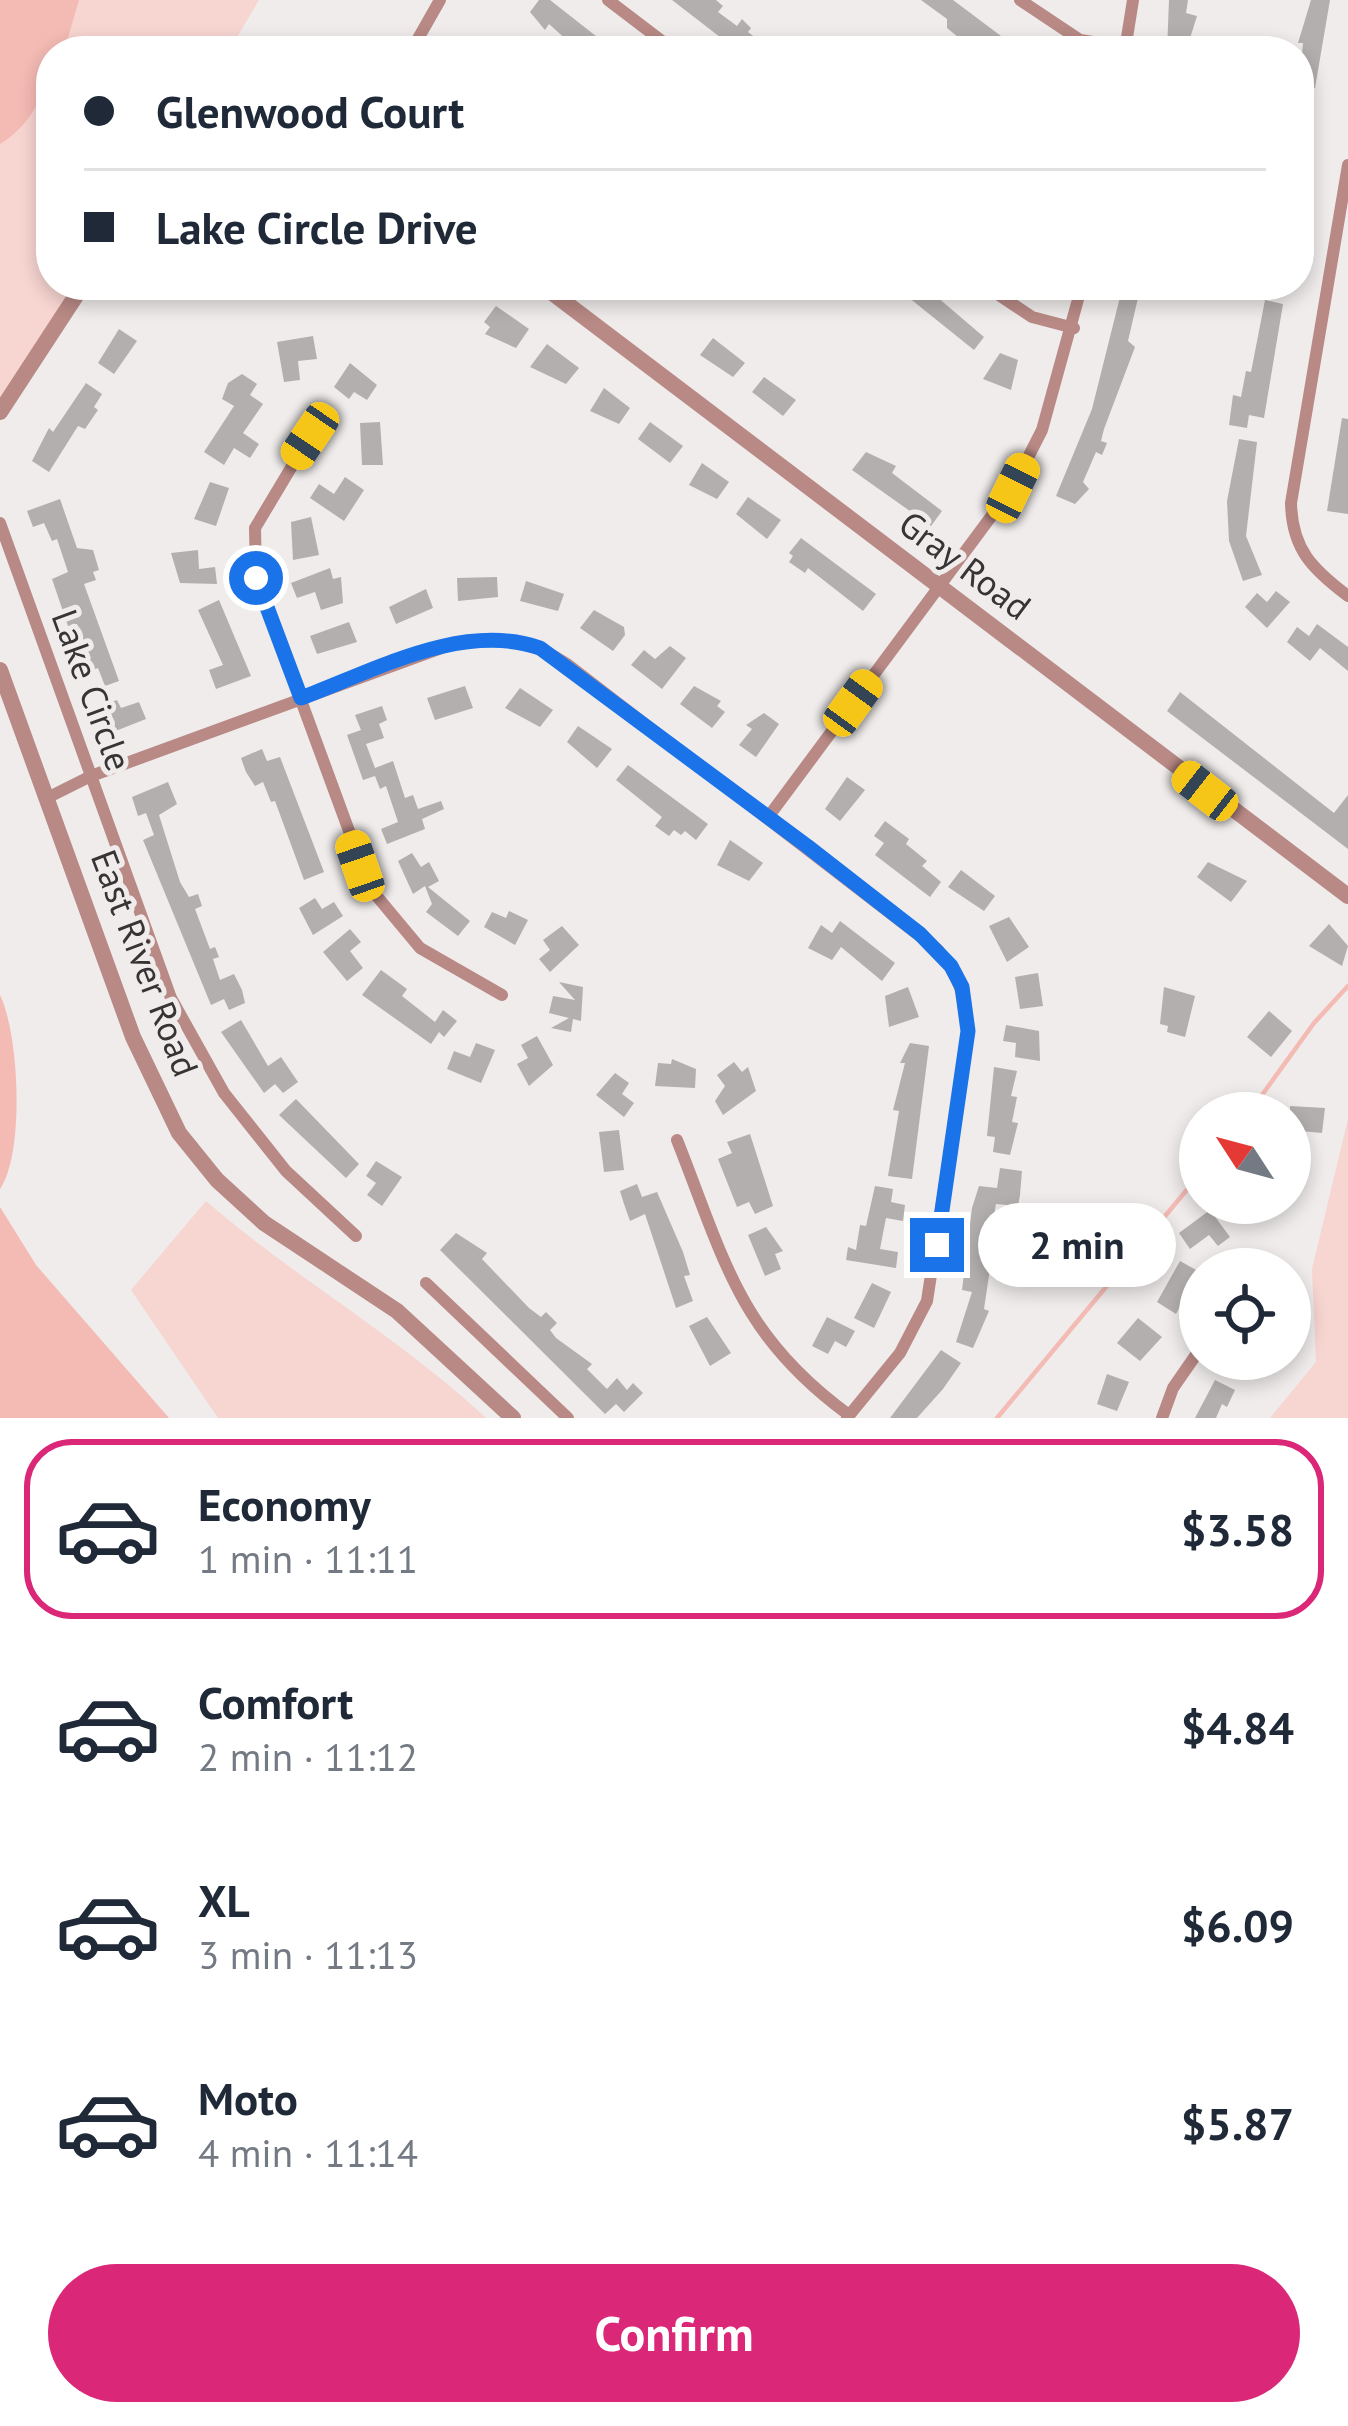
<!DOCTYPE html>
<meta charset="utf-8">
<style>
:root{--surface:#fff;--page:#f6f6f7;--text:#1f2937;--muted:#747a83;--line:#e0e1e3;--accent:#db2777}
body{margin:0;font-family:"PT Sans",sans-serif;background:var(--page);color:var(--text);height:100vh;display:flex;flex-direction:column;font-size:45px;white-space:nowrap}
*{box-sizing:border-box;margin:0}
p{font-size:39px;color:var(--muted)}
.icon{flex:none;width:66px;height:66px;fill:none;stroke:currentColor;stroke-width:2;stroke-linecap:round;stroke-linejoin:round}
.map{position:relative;height:1418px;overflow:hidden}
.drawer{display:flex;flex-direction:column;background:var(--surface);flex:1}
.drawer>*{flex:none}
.top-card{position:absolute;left:36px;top:36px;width:1278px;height:264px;border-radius:48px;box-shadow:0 6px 18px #0003;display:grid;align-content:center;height:264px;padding:0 48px;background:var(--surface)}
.needle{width:78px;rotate:306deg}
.fabs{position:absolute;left:1179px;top:1092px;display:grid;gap:24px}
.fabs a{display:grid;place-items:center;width:132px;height:132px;border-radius:50%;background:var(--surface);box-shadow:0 6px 18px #0003;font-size:60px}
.end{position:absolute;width:54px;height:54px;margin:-27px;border:15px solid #1a73e8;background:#fff;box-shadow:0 0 0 6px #fff}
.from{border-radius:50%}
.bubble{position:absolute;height:84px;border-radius:42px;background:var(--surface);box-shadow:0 6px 18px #0003;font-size:39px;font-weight:800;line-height:84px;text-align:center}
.car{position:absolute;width:36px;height:72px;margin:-36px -18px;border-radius:15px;box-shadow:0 0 9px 3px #0007;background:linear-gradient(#f5c518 24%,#345 0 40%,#f5c518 0 76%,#345 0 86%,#f5c518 0)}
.top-card b{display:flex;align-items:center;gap:42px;height:114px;font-size:45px}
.top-card b+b{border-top:3px solid var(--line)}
.top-card i{width:30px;height:30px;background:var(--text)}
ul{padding:21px 0 0;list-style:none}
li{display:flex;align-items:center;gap:36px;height:180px;margin:0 24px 18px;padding:0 24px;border:6px solid transparent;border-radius:48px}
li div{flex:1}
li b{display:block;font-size:45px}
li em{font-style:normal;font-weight:800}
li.on{border-color:var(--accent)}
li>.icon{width:108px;height:108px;stroke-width:1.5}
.button{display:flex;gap:24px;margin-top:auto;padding:24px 48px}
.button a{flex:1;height:138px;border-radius:72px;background:var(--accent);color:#fff;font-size:48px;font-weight:800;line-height:138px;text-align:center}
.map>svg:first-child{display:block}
</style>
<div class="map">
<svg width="1348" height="1418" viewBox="0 0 1348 1418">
<rect width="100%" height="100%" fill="#efeceb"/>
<g fill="#f7d5d1">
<path d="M0 0H259L229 51H51V285H83L0 407Z"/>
<path d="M1348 1119V1418H1270L1316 1362 1312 1269Z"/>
<path d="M206 1201C297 1280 397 1335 486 1418H218L131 1290Z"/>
</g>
<g fill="#f4bab4">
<path d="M0 0H79L64 51H51C51 87 31 126 0 144Z"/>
<path d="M0 995C19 1034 25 1152 0 1189Z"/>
<path d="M0 1207 36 1265 169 1418H0Z"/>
</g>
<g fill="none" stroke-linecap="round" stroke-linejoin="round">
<g stroke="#f4bab4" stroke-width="4.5">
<path d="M1249 1113 1314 1023 1348 986"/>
<path d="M997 1418 1200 1174"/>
</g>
</g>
<g fill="#b3afaf">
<path d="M539 0H550L615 51H579L549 24 545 30 530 12Z"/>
<path d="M672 0H716L723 6 718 12 737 26 742 19 751 28 748 32 773 51H738Z"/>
<path d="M921 0H953L1021 51H987L968 37 964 42 947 28V19Z"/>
<path d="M1169 0H1188L1186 13 1197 16 1186 51H1167Z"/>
<path d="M1311 0H1330L1315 88 1299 86 1303 43H1298Z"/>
<path d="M893 285H923L984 337 974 350Z"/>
<path d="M1123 285H1141L1128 341 1135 347 1104 429 1101 441 1107 443 1102 455 1096 452 1083 482 1089 489 1075 504 1056 496 1092 409Z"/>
<path d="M1265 300 1283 304 1264 418 1249 415 1247 428 1229 425 1233 395 1241 397 1246 371 1251 372Z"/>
<path d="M496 306 529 329 516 348 485 334 490 327 484 322Z"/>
<path d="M119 329 137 341 114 374 98 363Z"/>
<path d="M313 336 317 359 298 361 300 380 284 382 277 342Z"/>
<path d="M713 338 745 363 733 377 700 355Z"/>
<path d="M547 344 579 368 566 384 530 367Z"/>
<path d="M1000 353 1018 360 1011 390 983 379Z"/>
<path d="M350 363 377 385 367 400 354 392 349 399 334 387Z"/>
<path d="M242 374 257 384 250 395 263 404 243 433 259 444 250 458 234 448 224 465 204 452 234 406 222 399 228 383Z"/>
<path d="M764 377 796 400 783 416 752 392Z"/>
<path d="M86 383 102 394 94 407 98 410 85 429 78 426 49 472 32 461 49 428 53 432Z"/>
<path d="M604 388 630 408 619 424 590 411Z"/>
<path d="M1342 418 1348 419V514L1327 511Z"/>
<path d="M380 422 383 465H362L360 423Z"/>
<path d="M650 422 683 446 670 463 638 439Z"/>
<path d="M1239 439 1257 442 1246 536 1262 575 1243 581 1229 541 1227 501Z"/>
<path d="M866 452 896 466 892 473 942 511 931 526 852 470Z"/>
<path d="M702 463 729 482 717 499 689 485Z"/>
<path d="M345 477 364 490 344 521 310 498 319 484 334 494Z"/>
<path d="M210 482 229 488 216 526 194 519Z"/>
<path d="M748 497 781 520 767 539 736 514Z"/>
<path d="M60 499 77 548 93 550 99 570 93 572 96 580 84 584 119 681 105 686 98 668 86 673 81 660 88 657 77 624 68 626 52 579 68 572 57 539 52 541 44 523 33 527 27 511Z"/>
<path d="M311 517 319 555 293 560 291 522Z"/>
<path d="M801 538 876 594 863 611 808 568 805 573 789 562 793 556 789 553Z"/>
<path d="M198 550 199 569 215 567 217 584 180 583 171 553Z"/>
<path d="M330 568 333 579 341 577 343 603 321 610 315 592 297 598 291 583Z"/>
<path d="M497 577 498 597 458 601 457 578Z"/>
<path d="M526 581 564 594 558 611 520 601Z"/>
<path d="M426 589 433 608 396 624 389 607Z"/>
<path d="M1276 591 1290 602 1267 628 1245 607 1257 593 1267 602Z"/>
<path d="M219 600 251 676 216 689 209 670 223 665 198 610Z"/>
<path d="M594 610 624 627 625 635 613 651 580 628Z"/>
<path d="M349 622 357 642 317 654 310 636Z"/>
<path d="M1317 624 1348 647V671L1320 648 1310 661 1287 642 1297 627 1309 636Z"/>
<path d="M670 646 686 658 662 689 631 665 644 650 655 659Z"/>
<path d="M465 686 473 708 435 720 427 698Z"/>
<path d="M694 686 721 701 717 706 725 712 712 728 680 704Z"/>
<path d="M520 688 553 710 540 727 505 708Z"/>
<path d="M1180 692 1334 813 1348 795V849L1167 711Z"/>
<path d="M117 700 121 708 139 702 146 719 108 734 98 707Z"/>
<path d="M382 706 387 720 379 724 384 738 366 744 375 768 393 761 405 798 413 795 418 809 441 801 444 809 422 819 425 829 387 844 381 829 398 822 386 786 380 789 375 776 363 780 347 735 361 730 355 715Z"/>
<path d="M764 713 779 724 756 757 739 745 752 729 746 725Z"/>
<path d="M578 726 612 749 597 768 567 742Z"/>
<path d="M262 749 267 761 280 757 324 872 304 880 275 801 271 802 263 782 255 786 246 772 241 758Z"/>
<path d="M628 765 708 824 696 840 685 831 681 835 674 830 669 836 655 826 662 817 616 780Z"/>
<path d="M847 777 865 790 840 821 825 809Z"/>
<path d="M168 782 177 804 159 815 180 882 189 897 198 894 202 906 195 909 210 949 215 947 219 957 213 959 220 980 234 974 242 990 245 1003 229 1010 224 999 211 1005 143 840 154 835 146 813 138 816 132 797Z"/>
<path d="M885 821 909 839 906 844 927 861 922 866 941 882 930 897 875 855 884 843 874 836Z"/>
<path d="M730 840 763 863 749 881 717 865Z"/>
<path d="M412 853 421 867 429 862 439 881 428 887 470 921 458 936 426 912 432 904 425 886 413 894 398 861Z"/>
<path d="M1208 862 1247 881 1231 902 1197 877Z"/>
<path d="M961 870 995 896 984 911 948 887Z"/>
<path d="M315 898 322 909 334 902 343 916 313 935 299 908Z"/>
<path d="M509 911 528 920 515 945 484 927 492 912 506 918Z"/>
<path d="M1009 917 1029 947 1007 962 989 926Z"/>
<path d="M840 921 895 963 882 981 841 947 832 960 808 948 821 925 832 933Z"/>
<path d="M1329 924 1348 946 1342 966 1309 946Z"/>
<path d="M562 926 579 945 550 972 539 959 550 950 543 940Z"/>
<path d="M350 929 361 942 350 951 363 968 347 981 323 952Z"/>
<path d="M381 970 407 989 402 996 435 1022 443 1010 457 1021 444 1037 439 1032 431 1044 362 995Z"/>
<path d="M1038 973 1043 1006 1020 1009 1015 977Z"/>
<path d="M559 982 583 987 581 1021 573 1019 571 1032 551 1028 569 1018 549 1013 553 996 575 1000Z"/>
<path d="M908 987 919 1017 889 1027 885 996Z"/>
<path d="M1164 987 1195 996 1185 1037 1167 1032 1168 1026 1160 1024Z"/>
<path d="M1269 1011 1292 1031 1271 1057 1247 1037Z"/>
<path d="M241 1020 268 1066 281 1057 298 1082 283 1093 275 1084 264 1093 221 1032Z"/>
<path d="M1006 1025 1039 1031 1040 1061 1015 1057 1016 1043 1003 1041Z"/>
<path d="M537 1036 553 1065 529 1086 517 1064 528 1058 521 1045Z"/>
<path d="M476 1043 495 1050 481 1083 447 1069 454 1051 470 1057Z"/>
<path d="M910 1043 929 1046 912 1179 888 1176 899 1111 893 1110 905 1063H900Z"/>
<path d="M672 1059 696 1069 695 1088 655 1086 658 1063 671 1064Z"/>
<path d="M734 1062 742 1072 748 1067 756 1091 723 1115 715 1101 725 1086 717 1075Z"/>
<path d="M994 1067 1017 1071 1011 1096 1017 1097 1012 1122 1018 1123 1010 1155 993 1152 995 1137 987 1136Z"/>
<path d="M615 1073 629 1083 622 1094 634 1103 624 1117 596 1095Z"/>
<path d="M296 1099 359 1164 346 1178 279 1115Z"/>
<path d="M1290 1106 1325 1108 1322 1133 1290 1130Z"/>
<path d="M619 1130 624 1170 604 1172 599 1132Z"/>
<path d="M750 1134 773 1206 755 1214 749 1202 737 1207 718 1159 732 1153 727 1142Z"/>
<path d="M376 1161 402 1177 382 1206 367 1195 376 1183 366 1176Z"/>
<path d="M1000 1168 1022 1171 1020 1195 1018 1206 996 1204 986 1261 991 1262 984 1309 989 1311 973 1348 956 1342 972 1292 962 1290 972 1208 979 1186 997 1188Z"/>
<path d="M637 1184 642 1197 657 1192 683 1252 690 1275 684 1276 693 1301 676 1308 645 1214 630 1221 624 1204 620 1191Z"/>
<path d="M875 1186 893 1189 891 1202 905 1205 903 1221 886 1218 880 1249 898 1252 896 1268 846 1260 848 1247 856 1250 860 1225 866 1226Z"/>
<path d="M1210 1210 1230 1237 1218 1246 1209 1235 1190 1249 1179 1233Z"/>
<path d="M766 1227 783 1251 775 1254 781 1269 765 1276 748 1235Z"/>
<path d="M456 1233 487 1253 482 1259 529 1308 541 1317 546 1312 557 1323 550 1330 556 1338 592 1364 587 1369 607 1389 617 1378 627 1390 633 1383 643 1393 624 1412 616 1404 605 1414 440 1250Z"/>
<path d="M1180 1261 1198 1271 1176 1314 1157 1302Z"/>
<path d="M872 1283 891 1292 874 1328 854 1318Z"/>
<path d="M707 1317 731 1353 710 1366 689 1326Z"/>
<path d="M827 1317 855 1331 846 1347 835 1341 828 1354 812 1346Z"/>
<path d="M1138 1318 1162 1337 1140 1361 1117 1343Z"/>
<path d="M941 1350 961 1363 943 1389 917 1418H890Z"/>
<path d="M1107 1374 1129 1382 1117 1411 1097 1404Z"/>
<path d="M1215 1380 1235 1390 1227 1407 1222 1404 1216 1418H1195Z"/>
</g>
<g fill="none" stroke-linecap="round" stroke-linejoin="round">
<g stroke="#b88985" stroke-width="12">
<path d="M608 0 675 51"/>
<path d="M1020 0 1080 40 1125 47"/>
<path d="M1125 50 1133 0"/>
<path d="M411 51 440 0"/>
<path d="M1348 165 1291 503C1292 549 1312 569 1348 596"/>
<path d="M984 285 1032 317 1074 328"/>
<path d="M310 436 255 528 256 578 370 888 420 948 502 995"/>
<path d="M0 523 171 998 224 1093 286 1171 356 1236"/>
<path d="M49 797 91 776 455 643C497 635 530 640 567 664L938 950C959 976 966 998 968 1031L927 1301 900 1353 847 1418"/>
<path d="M769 816 1013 487 1042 430 1082 285"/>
<path d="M677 1140C725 1261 739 1335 849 1415"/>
<path d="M426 1283 568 1418"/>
<path d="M1162 1418 1173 1388 1200 1349"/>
</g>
<g stroke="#b88985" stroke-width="16">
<path d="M542 285 1348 896"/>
<path d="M0 412 83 285"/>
<path d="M0 670 133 1037 179 1133 217 1180 264 1223 397 1311 513 1418"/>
</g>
</g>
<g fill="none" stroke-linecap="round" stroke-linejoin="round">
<path stroke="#1a73e8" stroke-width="15" d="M256 578 301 698C374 671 462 621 540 648L807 846 920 934 951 966 962 987 968 1031 937 1245"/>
</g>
<g text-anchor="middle" stroke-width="10" stroke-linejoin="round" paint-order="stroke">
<g font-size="36" fill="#363434" stroke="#efeceb">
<text transform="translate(965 565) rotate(37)" y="13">Gray Road</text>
<text transform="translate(92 690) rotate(70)" y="13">Lake Circle</text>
<text transform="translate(145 963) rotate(69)" y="13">East River Road</text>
</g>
</g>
</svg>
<div class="fabs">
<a><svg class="needle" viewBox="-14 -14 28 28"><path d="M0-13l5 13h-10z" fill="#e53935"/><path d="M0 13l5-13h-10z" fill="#747a83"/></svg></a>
<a><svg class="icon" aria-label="locate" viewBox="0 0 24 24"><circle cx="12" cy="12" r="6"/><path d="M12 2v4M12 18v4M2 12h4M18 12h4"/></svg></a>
</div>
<i class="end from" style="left:256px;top:578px"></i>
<i class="end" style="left:937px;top:1245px"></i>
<div class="bubble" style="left:978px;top:1203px;width:198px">2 min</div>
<i class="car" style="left:310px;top:436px;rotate:214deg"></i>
<i class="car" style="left:1013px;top:488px;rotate:26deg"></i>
<i class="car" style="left:853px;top:703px;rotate:36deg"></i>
<i class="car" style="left:1205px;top:791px;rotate:308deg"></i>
<i class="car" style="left:360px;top:866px;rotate:341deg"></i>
<div class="top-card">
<b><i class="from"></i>Glenwood Court</b>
<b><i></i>Lake Circle Drive</b>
</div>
</div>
<section class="drawer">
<ul>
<li class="on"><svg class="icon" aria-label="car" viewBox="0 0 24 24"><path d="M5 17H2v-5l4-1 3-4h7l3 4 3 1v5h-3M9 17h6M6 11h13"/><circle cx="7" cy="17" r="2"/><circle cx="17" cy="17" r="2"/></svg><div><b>Economy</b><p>1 min · 11:11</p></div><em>$3.58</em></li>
<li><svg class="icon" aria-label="car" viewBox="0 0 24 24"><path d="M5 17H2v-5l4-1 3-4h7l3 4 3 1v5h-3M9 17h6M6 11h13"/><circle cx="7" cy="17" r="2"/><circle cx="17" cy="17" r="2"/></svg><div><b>Comfort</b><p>2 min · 11:12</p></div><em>$4.84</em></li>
<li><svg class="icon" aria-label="car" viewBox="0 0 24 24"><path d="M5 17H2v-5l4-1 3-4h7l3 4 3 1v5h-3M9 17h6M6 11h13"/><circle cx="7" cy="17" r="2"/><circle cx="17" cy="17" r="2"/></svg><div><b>XL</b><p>3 min · 11:13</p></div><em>$6.09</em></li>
<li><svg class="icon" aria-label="car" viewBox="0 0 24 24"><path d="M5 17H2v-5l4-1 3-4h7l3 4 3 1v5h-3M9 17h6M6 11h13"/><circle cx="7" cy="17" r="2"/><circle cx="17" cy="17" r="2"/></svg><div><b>Moto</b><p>4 min · 11:14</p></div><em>$5.87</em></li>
</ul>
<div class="button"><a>Confirm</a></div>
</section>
